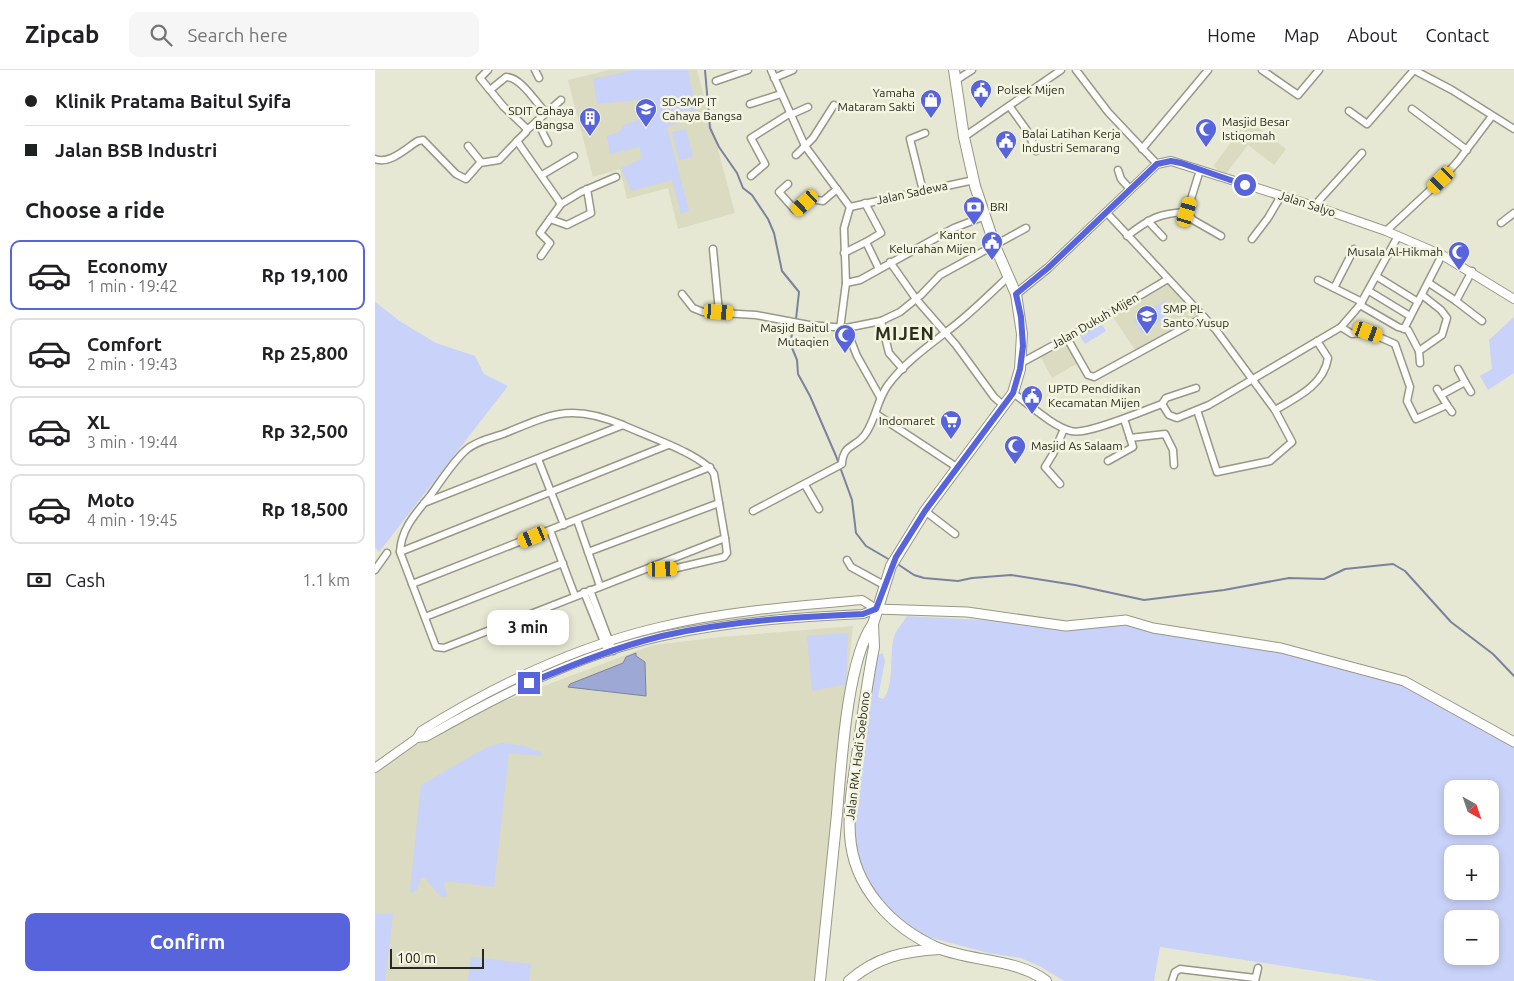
<!DOCTYPE html>
<meta charset="utf-8">
<style>
:root{--surface:#fff;--page:#f6f6f6;--text:#202124;--muted:#757577;--line:#e0e0e0;--accent:#5764db}
body{margin:0;font-family:Ubuntu,sans-serif;background:var(--page);color:var(--text);height:100vh;display:flex;flex-direction:column;font-size:19px;white-space:nowrap}
*{box-sizing:border-box;margin:0}
p{font-size:16px;color:var(--muted)}
.icon{flex:none;width:28px;height:28px;fill:none;stroke:currentColor;stroke-width:2;stroke-linecap:round;stroke-linejoin:round}
.map{position:relative;flex:1;overflow:hidden}
.details{display:flex;flex-direction:column;background:var(--surface);width:375px}
.details>*{flex:none}
.guide{display:grid;align-content:center;height:110px;padding:0 25px;background:var(--surface)}
.needle{width:32px;rotate:140deg}
.buttons{position:absolute;left:1069px;top:710px;display:grid;gap:10px}
.buttons a{display:grid;place-items:center;width:55px;height:55px;border-radius:10px;background:var(--surface);box-shadow:0 2px 8px #0003;font-size:25px}
.scale{position:absolute;left:15px;bottom:12px;width:94px;box-sizing:border-box;padding-left:5px;border:2px solid #292921;border-top:0;font-size:14px;line-height:18px;white-space:nowrap;color:#292921;-webkit-text-stroke:4px #f4f5e0;paint-order:stroke}
.end{position:absolute;width:22px;height:22px;margin:-11px;border:6px solid #5764db;background:#fff;box-shadow:0 0 0 2px #fff}
.from{border-radius:50%}
.bubble{position:absolute;height:35px;border-radius:10px;background:var(--surface);box-shadow:0 2px 8px #0003;font-size:16px;font-weight:600;line-height:35px;text-align:center}
.car{position:absolute;width:15px;height:30px;margin:-15px -8px;border-radius:6px;box-shadow:0 0 4px 1px #0007;background:linear-gradient(#f5c518 24%,#345 0 40%,#f5c518 0 76%,#345 0 86%,#f5c518 0)}
.guide b{display:flex;align-items:center;gap:18px;height:48px;font-size:19px}
.guide b+b{border-top:1px solid var(--line)}
.guide i{width:12px;height:12px;background:var(--text)}
ul{padding:0;list-style:none}
li{display:flex;align-items:center;gap:15px;height:70px;margin:0 10px 8px;padding:0 15px;border:2px solid var(--line);border-radius:10px}
li div{flex:1}
li b{display:block;font-size:19px}
li em{font-style:normal;font-weight:600}
li.on{border-color:var(--accent)}
li>.icon{width:45px;height:45px;stroke-width:1.5}
h2{padding:0 25px;font-size:22px;line-height:60px}
.pay{display:flex;align-items:center;gap:12px;height:55px;padding:0 25px;font-size:19px}
.pay p{margin-inline-start:auto}
.button{display:flex;gap:10px;margin-top:auto;padding:10px 25px}
.button a{flex:1;height:58px;border-radius:10px;background:var(--accent);color:#fff;font-size:20px;font-weight:600;line-height:58px;text-align:center}
header{display:flex;align-items:center;gap:30px;box-sizing:border-box;height:70px;padding:0 25px;background:var(--surface);border-bottom:1px solid var(--line)}
header strong{font-size:24px}
nav{display:flex;gap:28px;margin-inline-start:auto;font-size:18px}
.search{width:350px;height:45px;background:var(--page);display:flex;align-items:center;gap:12px;box-sizing:border-box;padding:0 18px;border-radius:10px;color:var(--muted);font-size:19px}
main{display:flex;flex:1;min-height:0}
.map>svg:first-child{display:block}
</style>
<header>
<strong>Zipcab</strong>
<div class="search"><svg class="icon" aria-label="search" viewBox="0 0 24 24"><circle cx="10" cy="10" r="6"/><path d="M15 15l6 6"/></svg>Search here</div>
<nav><a>Home</a><a>Map</a><a>About</a><a>Contact</a></nav>
</header>
<main>
<section class="details">
<div class="guide">
<b><i class="from"></i>Klinik Pratama Baitul Syifa</b>
<b><i></i>Jalan BSB Industri</b>
</div>
<h2>Choose a ride</h2>
<ul>
<li class="on"><svg class="icon" aria-label="car" viewBox="0 0 24 24"><path d="M5 17H2v-5l4-1 3-4h7l3 4 3 1v5h-3M9 17h6M6 11h13"/><circle cx="7" cy="17" r="2"/><circle cx="17" cy="17" r="2"/></svg><div><b>Economy</b><p>1 min · 19:42</p></div><em>Rp 19,100</em></li>
<li><svg class="icon" aria-label="car" viewBox="0 0 24 24"><path d="M5 17H2v-5l4-1 3-4h7l3 4 3 1v5h-3M9 17h6M6 11h13"/><circle cx="7" cy="17" r="2"/><circle cx="17" cy="17" r="2"/></svg><div><b>Comfort</b><p>2 min · 19:43</p></div><em>Rp 25,800</em></li>
<li><svg class="icon" aria-label="car" viewBox="0 0 24 24"><path d="M5 17H2v-5l4-1 3-4h7l3 4 3 1v5h-3M9 17h6M6 11h13"/><circle cx="7" cy="17" r="2"/><circle cx="17" cy="17" r="2"/></svg><div><b>XL</b><p>3 min · 19:44</p></div><em>Rp 32,500</em></li>
<li><svg class="icon" aria-label="car" viewBox="0 0 24 24"><path d="M5 17H2v-5l4-1 3-4h7l3 4 3 1v5h-3M9 17h6M6 11h13"/><circle cx="7" cy="17" r="2"/><circle cx="17" cy="17" r="2"/></svg><div><b>Moto</b><p>4 min · 19:45</p></div><em>Rp 18,500</em></li>
</ul>
<div class="pay"><svg class="icon" aria-label="cash" viewBox="0 0 24 24"><path d="M3 7h18v10H3z"/><circle cx="12" cy="12" r="2"/></svg>Cash<p>1.1 km</p></div>
<div class="button"><a>Confirm</a></div>
</section>
<div class="map">
<svg width="1139" height="911" viewBox="0 0 1139 911">
<rect width="100%" height="100%" fill="#e7e8d3"/>
<g fill="#dadbc0">
<path d="M234 0H322L360 143 303 159 293 118 252 129 245 99 218 107 193 10Z"/>
<path d="M873 50 911 79 899 95 873 75 850 105 838 96Z"/>
<path d="M793 210 825 246 762 283 736 244Z"/>
<path d="M693 270 705 292 677 308 665 286Z"/>
<path d="M478 556 440 911H0V696L129 631 278 575 346 567Z"/>
</g>
<g fill="#c9d2f8" fill-rule="evenodd">
<path d="M260 0H313L322 46 292 57 314 141 306 144 297 110 256 121 246 98 266 89 265 77 235 84 232 66 244 62 249 55 264 49 262 30 222 34 218 9Z"/>
<path d="M311 59 318 87 304 90 297 62Z"/>
<path d="M790 230 798 243 766 263 759 250Z"/>
<path d="M0 232 26 252 61 273 100 286 109 304 133 316 4 482 0 477Z"/>
<path d="M1139 247V303L1113 320 1105 306 1117 299 1114 270Z"/>
<path d="M726 253 731 261 710 274 705 266Z"/>
<path d="M532 546 626 551 681 560 751 554 905 582 1028 615 1139 676V911H1005L785 877 779 911H689L666 897 646 888 613 883 550 866 527 854 514 843 495 815 480 779V735L499 596 503 585 508 583 510 591 503 627 508 629C520 617 514 582 519 567 521 559 528 553 532 546ZM1078 719H1115V756H1078ZM1078 784H1115V821H1078ZM1078 849H1115V886H1078Z"/>
<path d="M473 563 471 614 437 621 432 566Z"/>
<path d="M127 673 150 676 167 683 166 686 134 683 119 817 70 811 69 816 72 824 71 827 65 826 49 807 45 809 42 819 37 823 35 821 46 715 112 677Z"/>
<path d="M0 844H18L10 911H0Z"/>
<path d="M96 887 156 894 154 911H93Z"/>
</g>
<path fill="#9ea8d4" stroke="#7b829e" d="M261 583V586L270 592 271 626 193 617 195 614 248 593 251 587Z"/>
<g fill="none" stroke-linecap="round" stroke-linejoin="round">
<g stroke="#7b829e" stroke-width="2">
<path d="M330 0 335 58 344 77 362 103 368 118 377 125 393 149 399 163 407 201 424 222 421 249"/>
<path d="M419 256 415 273 422 290 423 304 435 326 461 386 477 430 481 463 491 476 515 490"/>
<path d="M521 493 539 505 549 508 583 511 597 508 636 505 700 515 769 530 849 520 914 508 949 509 970 499 1018 494 1030 501 1076 552 1118 584 1139 606"/>
</g>
<g stroke="#979885" stroke-width="9">
<g id="minor">
<path d="M113 0 105 8 128 36 151 58V62L142 71 186 134 206 122 241 107"/>
<path d="M160 0 164 8"/>
<path d="M396 0 430 76 475 137"/>
<path d="M701 0 733 42 782 94"/>
<path d="M887 0 923 25 944 0"/>
<path d="M399 8 418 0"/>
<path d="M341 11 373 0"/>
<path d="M580 11 597 0"/>
<path d="M115 20 131 7C146 7 161 33 171 43L152 60"/>
<path d="M375 34 406 24"/>
<path d="M635 37 653 62 661 81"/>
<path d="M1037 39 1092 80"/>
<path d="M974 41 992 54 1039 0 1077 20 1139 59"/>
<path d="M171 43 186 30"/>
<path d="M415 45 433 37"/>
<path d="M162 51 173 73"/>
<path d="M589 67 686 0"/>
<path d="M93 76 106 92"/>
<path d="M767 79 833 0"/>
<path d="M421 85 438 68 459 35"/>
<path d="M0 89C15 95 31 78 43 71L48 70 81 104 91 109 105 93 124 90 142 71"/>
<path d="M743 100 746 109 755 119"/>
<path d="M825 100 812 142 818 150 846 166"/>
<path d="M167 105 199 86"/>
<path d="M376 106 390 94 376 68 414 44"/>
<path d="M413 114 404 122 420 140 436 129 448 131 462 119"/>
<path d="M548 121 535 69 550 63"/>
<path d="M490 133 506 163 491 172 504 199"/>
<path d="M939 136 987 83"/>
<path d="M475 137 599 110"/>
<path d="M731 142 841 260 900 340 917 372 895 391 842 402 822 340"/>
<path d="M175 149 192 155 216 143 212 119"/>
<path d="M773 151 788 167"/>
<path d="M1126 153 1139 143"/>
<path d="M1011 161 1066 110 1083 91 1117 46"/>
<path d="M752 166C774 149 784 143 812 142"/>
<path d="M877 169 893 148 906 126"/>
<path d="M338 179 344 242"/>
<path d="M979 179 959 218 987 232"/>
<path d="M469 183 491 172"/>
<path d="M166 186 175 173 165 163 186 134"/>
<path d="M515 192 541 229 581 275 619 327 629 336"/>
<path d="M1001 206 1043 232"/>
<path d="M943 210 959 218"/>
<path d="M471 213 485 210 579 158 610 146"/>
<path d="M1054 213 1081 231 1097 201"/>
<path d="M994 221 1035 246"/>
<path d="M307 224 318 238 328 242 381 245 434 255 471 258 506 251 525 242 546 225 565 205 651 158"/>
<path d="M1081 231 1107 251"/>
<path d="M985 235 1023 257 1033 260 1044 281"/>
<path d="M506 251 514 283 528 299"/>
<path d="M966 257 977 264 993 262 1020 274 1035 317 1032 331 1041 349 1072 335 1062 319"/>
<path d="M471 258 482 286 505 327"/>
<path d="M465 259 471 213 469 158 475 137"/>
<path d="M1029 259 1067 185"/>
<path d="M692 268 713 305 719 307 829 247"/>
<path d="M646 293 712 257 793 209"/>
<path d="M1045 293 1044 281 1067 265 1072 248 1066 240 1047 225"/>
<path d="M1090 312 1096 322"/>
<path d="M638 323C654 334 677 356 696 361 710 366 770 340 787 334L794 345 802 348 834 335 966 257 985 235 1023 166"/>
<path d="M1066 325 1090 312 1083 299"/>
<path d="M787 334 791 328 821 318"/>
<path d="M1072 335 1077 342"/>
<path d="M900 340C921 328 949 315 953 288L942 271"/>
<path d="M501 344 583 398"/>
<path d="M755 368 790 364 798 380 799 395"/>
<path d="M163 389 189 455"/>
<path d="M733 391 758 377 749 349"/>
<path d="M685 414 670 397 678 384 689 359"/>
<path d="M430 415 444 439"/>
<path d="M49 433 248 355C269 365 329 385 339 404L350 468 69 578 61 577 25 482C26 459 41 443 55 426 66 411 77 393 90 381 99 372 116 368 128 364 177 344 196 333 248 355"/>
<path d="M378 441 467 394C468 373 482 378 491 363 501 348 502 330 513 315 532 289 561 271 585 251 602 237 617 222 633 207"/>
<path d="M550 441 580 464"/>
<path d="M202 450 225 516"/>
<path d="M175 460 200 526"/>
<path d="M25 482 293 375"/>
<path d="M213 482 344 433"/>
<path d="M472 490 476 497 509 515"/>
<path d="M277 499 302 498 349 487 352 483 350 468"/>
<path d="M0 500 12 483"/>
<path d="M37 514 335 397"/>
<path d="M215 520 238 581"/>
<path d="M209 522 233 582"/>
<path d="M50 547 188 493"/>
<path d="M797 911 800 902 805 899 880 908"/>
<path d="M880 911 883 898"/>
</g>
</g>
<g stroke="#979885" stroke-width="10">
<g id="tertiary">
<path d="M641 224 673 198 782 94 796 91 939 136 1011 161 1067 185 1139 229"/>
<path d="M42 668 51 667C125 625 204 584 288 566 354 552 421 547 488 544L501 539"/>
<path d="M0 698 42 668 46 661C120 615 199 577 284 557 351 541 419 536 487 530L501 539"/>
</g>
</g>
<g stroke="#979885" stroke-width="11">
<path id="secondary" d="M501 539 592 542 691 556 751 550 778 558 906 578 1029 611 1139 672"/>
</g>
<g stroke="#979885" stroke-width="12">
<g id="primary">
<path d="M579 0 589 67 600 116 620 176 641 224 647 264 645 299 638 323 550 441 516 496 498 554 499 577C492 613 487 649 482 686 478 712 473 738 475 765 478 817 517 858 563 878 597 892 641 888 671 911"/>
<path d="M445 911C451 855 456 799 462 744 466 697 472 589 498 554"/>
<path d="M474 911C501 887 529 881 565 879"/>
</g>
</g>
<use href="#minor" stroke="#fff" stroke-width="6"/>
<use href="#tertiary" stroke="#fff" stroke-width="8"/>
<use href="#secondary" stroke="#fff" stroke-width="9"/>
<use href="#primary" stroke="#fff" stroke-width="10"/>
</g>
<g fill="none" stroke-linecap="round" stroke-linejoin="round">
<path stroke="#5764db" stroke-width="6" d="M154 613C197 595 241 577 287 566 353 551 421 547 488 544L501 539 521 487 550 441 638 323 645 299 648 276 646 247 641 224 673 198 782 94 796 91 806 93 870 115"/>
</g>
<defs>
<g id="civic-pin" transform="scale(1.125)"><path d="M0 17L-7.5 6A9.5 9.5 0 1 1 7.5 6Z" fill="#5764db" stroke="#f4f5e0"/><path d="M-.6-6.5H3V-4.5H.6V-3L4-1V1h2V6H-6V1h2V-1L-.6-3ZM-1.2 2.5V6h2.4V2.5Z" fill="#fff"/></g>
<g id="shop-pin" transform="scale(1.125)"><path d="M0 17L-7.5 6A9.5 9.5 0 1 1 7.5 6Z" fill="#5764db" stroke="#f4f5e0"/><path d="M-5-2.5h2.3a2.7 3.5 0 0 1 5.4 0H5L5.5 6h-11ZM-1.5-2.5h3a1.5 2.3 0 0 0-3 0Z" fill="#fff"/></g>
<g id="school-pin" transform="scale(1.125)"><path d="M0 17L-7.5 6A9.5 9.5 0 1 1 7.5 6Z" fill="#5764db" stroke="#f4f5e0"/><path d="M0-5L7-2L0 1L-7-2ZM-4 1L0 2.5L4 1V4Q0 6-4 4Z" fill="#fff"/></g>
<g id="building-pin" transform="scale(1.125)"><path d="M0 17L-7.5 6A9.5 9.5 0 1 1 7.5 6Z" fill="#5764db" stroke="#f4f5e0"/><path d="M-4-6H4V6H1V3H-1V6H-4ZM-2.5-4.3h1.7v1.8h-1.7ZM.8-4.3h1.7v1.8H.8ZM-2.5-1h1.7V.8h-1.7ZM.8-1h1.7V.8H.8Z" fill="#fff"/></g>
<g id="mosque-pin" transform="scale(1.125)"><path d="M0 17L-7.5 6A9.5 9.5 0 1 1 7.5 6Z" fill="#5764db" stroke="#f4f5e0"/><path d="M3.5-4.9A6 6 0 1 0 3.5 4.9A5 5 0 1 1 3.5-4.9Z" fill="#fff"/></g>
<g id="bank-pin" transform="scale(1.125)"><path d="M0 17L-7.5 6A9.5 9.5 0 1 1 7.5 6Z" fill="#5764db" stroke="#f4f5e0"/><path d="M-6-4H6V4H-6ZM0-2.3a2.3 2.3 0 1 0 0 4.6a2.3 2.3 0 1 0 0-4.6Z" fill="#fff"/></g>
<g id="supermarket-pin" transform="scale(1.125)"><path d="M0 17L-7.5 6A9.5 9.5 0 1 1 7.5 6Z" fill="#5764db" stroke="#f4f5e0"/><path d="M-6-5.5h2.5l.6 2H6L4.5 2H-2.5L-4.4-4H-6ZM-1.5 3.2a1.3 1.3 0 1 0 .1 0ZM3 3.2a1.3 1.3 0 1 0 .1 0Z" fill="#fff"/></g>
</defs>
<g fill-rule="evenodd">
<use href="#civic-pin" x="606" y="20"/>
<use href="#shop-pin" x="556" y="30"/>
<use href="#school-pin" x="271" y="39"/>
<use href="#building-pin" x="215" y="48"/>
<use href="#mosque-pin" x="831" y="59"/>
<use href="#civic-pin" x="631" y="71"/>
<use href="#bank-pin" x="599" y="137"/>
<use href="#civic-pin" x="617" y="172"/>
<use href="#mosque-pin" x="1084" y="182"/>
<use href="#school-pin" x="772" y="246"/>
<use href="#mosque-pin" x="470" y="265"/>
<use href="#civic-pin" x="657" y="326"/>
<use href="#supermarket-pin" x="576" y="351"/>
<use href="#mosque-pin" x="640" y="376"/>
</g>
<g text-anchor="middle" stroke-width="5" stroke-linejoin="round" paint-order="stroke">
<g font-size="12" fill="#292921" stroke="#f4f5e0" text-anchor="start">
<text x="622" y="24">Polsek Mijen</text>
<text x="540" y="27" text-anchor="end">Yamaha<tspan x="540" dy="14">Mataram Sakti</tspan></text>
<text x="287" y="36">SD-SMP IT<tspan x="287" dy="14">Cahaya Bangsa</tspan></text>
<text x="199" y="45" text-anchor="end">SDIT Cahaya<tspan x="199" dy="14">Bangsa</tspan></text>
<text x="847" y="56">Masjid Besar<tspan x="847" dy="14">Istiqomah</tspan></text>
<text x="647" y="68">Balai Latihan Kerja<tspan x="647" dy="14">Industri Semarang</tspan></text>
<text x="615" y="141">BRI</text>
<text x="601" y="169" text-anchor="end">Kantor<tspan x="601" dy="14">Kelurahan Mijen</tspan></text>
<text x="1068" y="186" text-anchor="end">Musala Al-Hikmah</text>
<text x="788" y="243">SMP PL<tspan x="788" dy="14">Santo Yusup</tspan></text>
<text x="454" y="262" text-anchor="end">Masjid Baitul<tspan x="454" dy="14">Mutaqien</tspan></text>
<text x="673" y="323">UPTD Pendidikan<tspan x="673" dy="14">Kecamatan Mijen</tspan></text>
<text x="560" y="355" text-anchor="end">Indomaret</text>
<text x="656" y="380">Masjid As Salaam</text>
</g>
<g font-size="12" fill="#292921" stroke="#f4f5e0">
<text transform="translate(537 123) rotate(-12)" y="4">Jalan Sadewa</text>
<text transform="translate(932 134) rotate(18)" y="4">Jalan Salyo</text>
<text transform="translate(720 251) rotate(-30)" y="4">Jalan Dukuh Mijen</text>
<text transform="translate(483 686) rotate(-83)" y="4">Jalan RM. Hadi Soebono</text>
</g>
<g font-size="18" font-weight="bold" letter-spacing="1" fill="#2d2e1d" stroke="#f4f5e0">
<text x="530" y="270">MIJEN</text>
</g>
</g>
</svg>
<div class="buttons">
<a><svg class="needle" viewBox="-14 -14 28 28"><path d="M0-13l5 13h-10z" fill="#e53935"/><path d="M0 13l5-13h-10z" fill="#757577"/></svg></a>
<a>+</a>
<a>−</a>
</div>
<div class="scale">100 m</div>
<i class="end from" style="left:870px;top:115px"></i>
<i class="end" style="left:154px;top:613px"></i>
<div class="bubble" style="left:112px;top:540px;width:82px">3 min</div>
<i class="car" style="left:1066px;top:110px;rotate:225deg"></i>
<i class="car" style="left:430px;top:133px;rotate:228deg"></i>
<i class="car" style="left:812px;top:142px;rotate:17deg"></i>
<i class="car" style="left:344px;top:242px;rotate:94deg"></i>
<i class="car" style="left:993px;top:262px;rotate:110deg"></i>
<i class="car" style="left:158px;top:467px;rotate:248deg"></i>
<i class="car" style="left:288px;top:499px;rotate:88deg"></i>
</div>
</main>
